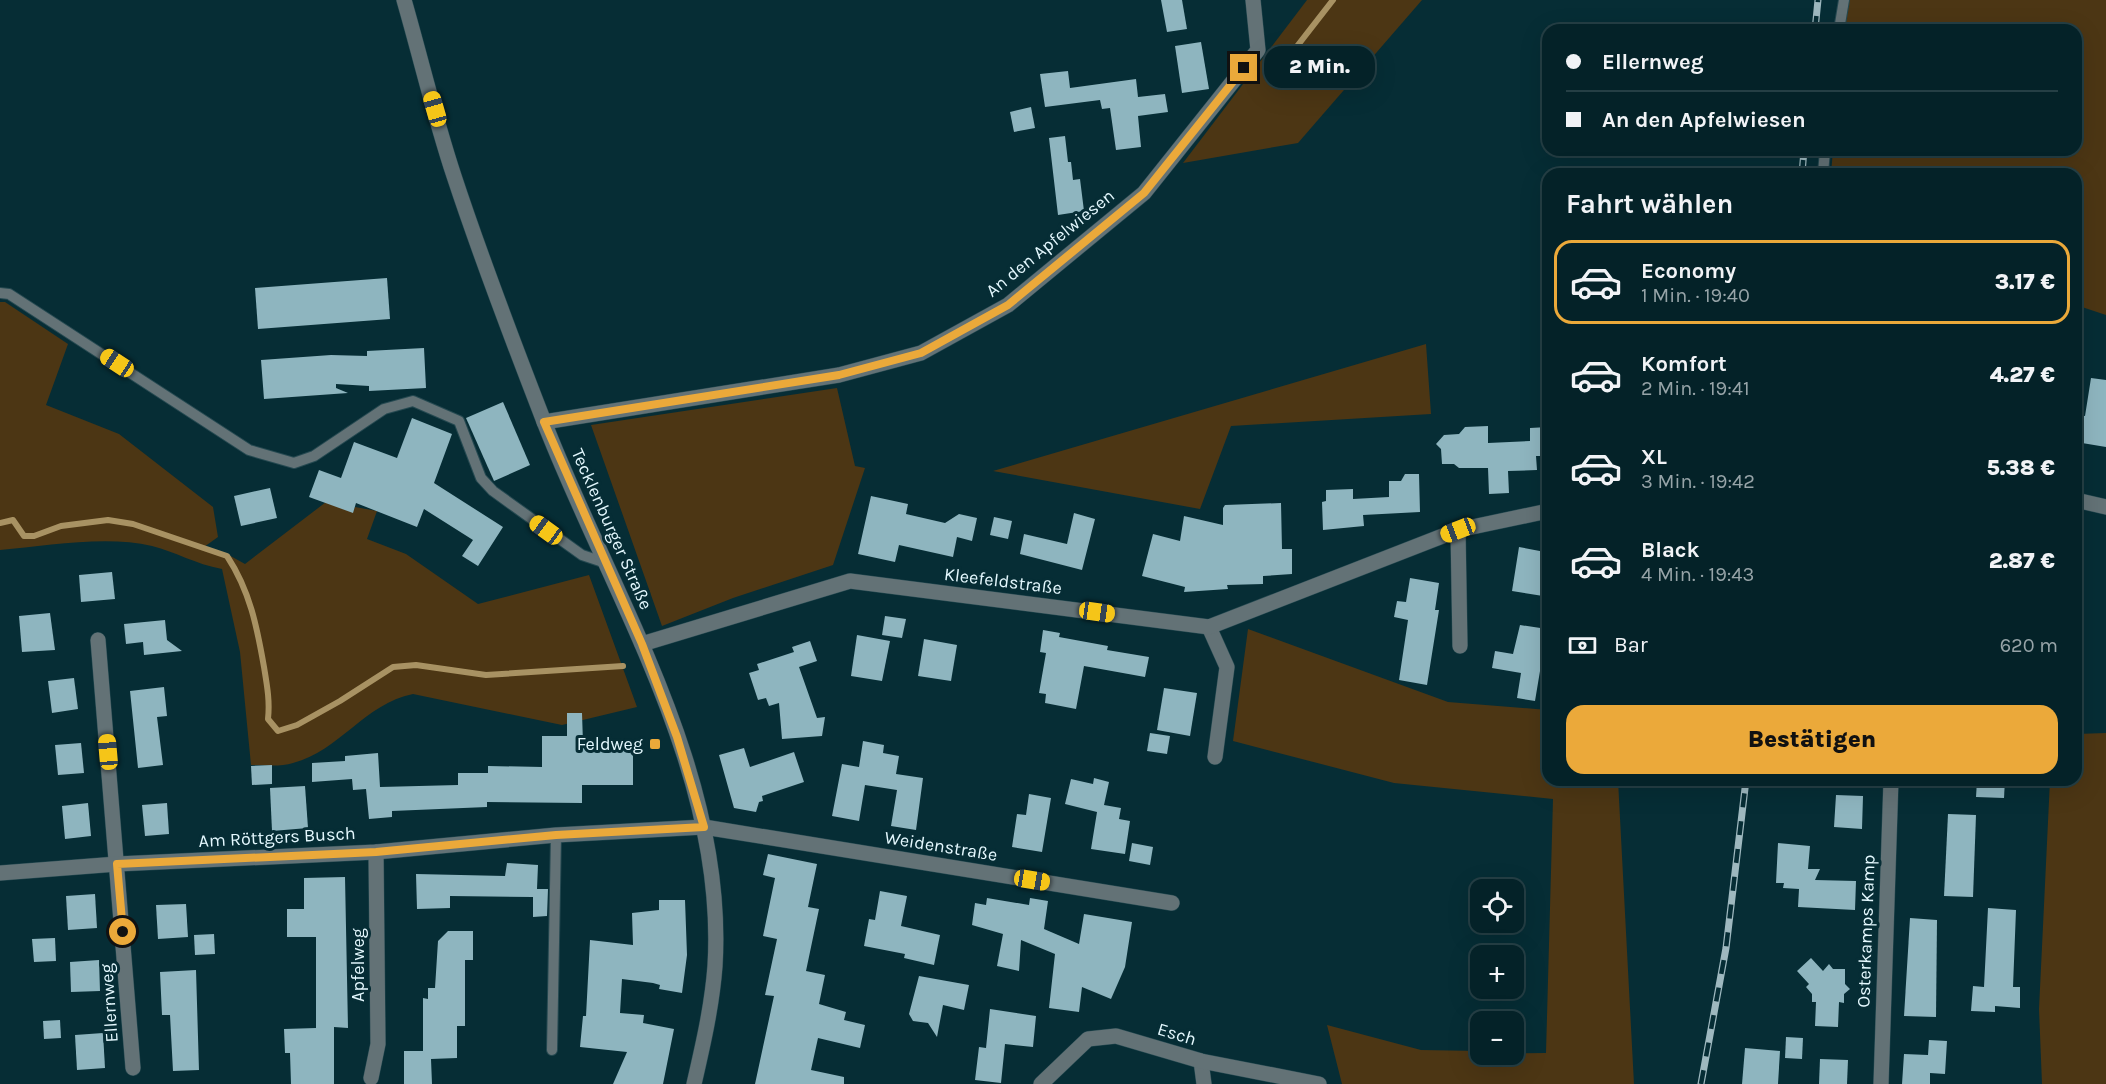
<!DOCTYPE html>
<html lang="de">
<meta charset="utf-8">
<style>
:root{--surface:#042228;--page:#0d2a30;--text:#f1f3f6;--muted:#97a4a8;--line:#253f45;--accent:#eba93a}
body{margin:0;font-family:Karla,sans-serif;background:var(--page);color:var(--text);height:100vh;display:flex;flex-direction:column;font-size:22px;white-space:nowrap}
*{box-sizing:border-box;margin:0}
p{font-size:20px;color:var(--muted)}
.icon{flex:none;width:33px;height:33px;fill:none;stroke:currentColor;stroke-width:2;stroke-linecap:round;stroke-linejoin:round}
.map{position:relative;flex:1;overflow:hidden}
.drawer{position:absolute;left:1542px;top:168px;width:540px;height:618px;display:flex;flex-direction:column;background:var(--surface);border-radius:18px;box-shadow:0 6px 24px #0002,0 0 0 2px var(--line)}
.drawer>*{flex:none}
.guide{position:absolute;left:1542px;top:24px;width:540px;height:132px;border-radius:18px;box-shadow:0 6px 24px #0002,0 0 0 2px var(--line);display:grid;align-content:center;height:132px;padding:0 24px;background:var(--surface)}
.fabs{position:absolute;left:1470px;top:879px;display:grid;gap:12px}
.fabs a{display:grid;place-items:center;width:54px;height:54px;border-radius:12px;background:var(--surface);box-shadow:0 6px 24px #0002,0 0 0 2px var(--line);font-size:30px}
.end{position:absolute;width:27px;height:27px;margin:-14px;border:8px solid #eba93a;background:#111;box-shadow:0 0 0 3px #111}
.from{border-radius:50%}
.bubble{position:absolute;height:42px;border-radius:18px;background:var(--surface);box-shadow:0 6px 24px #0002,0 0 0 2px var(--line);font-size:20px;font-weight:800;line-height:42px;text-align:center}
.car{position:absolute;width:18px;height:36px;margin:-18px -9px;border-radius:8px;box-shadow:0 0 4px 2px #0007;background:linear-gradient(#f5c518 24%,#345 0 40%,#f5c518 0 76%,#345 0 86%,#f5c518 0)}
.guide b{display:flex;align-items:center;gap:21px;height:57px;font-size:22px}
.guide b+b{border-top:2px solid var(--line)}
.guide i{width:15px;height:15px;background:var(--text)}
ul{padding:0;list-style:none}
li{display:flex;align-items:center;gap:18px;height:84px;margin:0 12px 9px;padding:0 12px;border:3px solid transparent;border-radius:18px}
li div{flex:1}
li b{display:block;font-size:22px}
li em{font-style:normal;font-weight:800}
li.on{border-color:var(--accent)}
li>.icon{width:54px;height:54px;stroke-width:1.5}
h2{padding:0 24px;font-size:27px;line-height:72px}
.pay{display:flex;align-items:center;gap:15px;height:66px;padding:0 24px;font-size:22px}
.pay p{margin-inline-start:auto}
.cta{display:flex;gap:12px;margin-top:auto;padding:12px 24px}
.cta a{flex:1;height:69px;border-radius:18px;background:var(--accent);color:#111;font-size:24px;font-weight:800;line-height:69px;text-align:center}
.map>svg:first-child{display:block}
</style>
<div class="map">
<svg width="2106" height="1084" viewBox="0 0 2106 1084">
<rect width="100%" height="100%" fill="#062d35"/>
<g fill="#4c3614">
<path d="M1307 0H1422L1298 143 1183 163Z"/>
<path d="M1843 0H2106V315L2076 305V174H1831L1833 150H2076V30H1842Z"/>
<path d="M0 302H5L68 344 46 405 119 434 213 507 218 537 204 547 227 554 245 564 326 502 353 512 355 507 377 511 367 539 406 554 478 604 589 575 637 707 562 725 413 694C364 704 341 750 293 763 281 767 264 765 251 765L240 652 222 569C195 564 176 552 152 546 106 535 47 546 0 550Z"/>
<path d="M1426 344 1431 414 1231 426 1200 509 993 471Z"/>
<path d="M837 388 855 466 865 468 833 565 733 598 662 626 591 425Z"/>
<path d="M1248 629 1448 702 1548 710V780H1618L1634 1084H1342L1327 1025 1421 1050 1480 1051V1054L1546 1053 1553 799 1394 783 1233 741Z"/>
<path d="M2106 733V1084H2042L2039 1009 2050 780H2076V734Z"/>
</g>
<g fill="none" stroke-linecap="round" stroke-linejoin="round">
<g stroke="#a89263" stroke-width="6">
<path d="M1277 72 1333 0"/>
<path d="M0 523 13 520 24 536H34L61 526 108 520 133 524 227 556C250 591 257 627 264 667 267 685 270 701 268 719L278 731 297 725 340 701 393 667 416 665 486 675 623 666"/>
</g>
</g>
<g fill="#8eb5bf">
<path d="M1161 0H1182L1187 29 1167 32Z"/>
<path d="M1201 42 1209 89 1182 93 1175 46Z"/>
<path d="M1068 71 1070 88 1136 79 1138 97 1165 94 1168 112 1138 116 1141 147 1116 150 1110 108 1102 109 1100 100 1045 107 1040 74Z"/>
<path d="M1031 107 1035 128 1014 132 1010 112Z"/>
<path d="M1065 136 1068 162H1071L1073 180 1080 179 1084 211 1058 215 1049 138Z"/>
<path d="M387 278 390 319 258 329 255 288Z"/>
<path d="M424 348 426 388 369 391V386L336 384V388L348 393 264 399 261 360 331 355 367 356V351Z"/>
<path d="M2091 378 2106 380V447L2076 442 2077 415 2085 416Z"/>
<path d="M503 402 530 465 494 481 466 418Z"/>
<path d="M412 418 452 434 434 483 503 527 478 566 462 556 473 540 424 509 417 527 356 503 353 513 309 497 319 470 341 478 354 442 397 458Z"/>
<path d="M1488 426V443L1530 441V428L1548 427V456H1536L1537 470 1508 471 1509 493 1489 494 1488 468H1459L1454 464H1442L1441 449 1436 444 1444 435 1459 434 1465 427Z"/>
<path d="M1405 474H1419L1420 512 1363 515 1364 526 1323 530 1322 502 1326 501V490L1353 489V499L1389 497V481H1401Z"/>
<path d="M270 488 277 518 241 526 234 496Z"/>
<path d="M871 496 908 504 906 514 945 523 959 514 977 518 972 541 957 537 953 557 899 545 895 562 858 554Z"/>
<path d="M1281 503 1282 549H1292V574L1263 576V584L1227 585 1228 589 1184 592 1185 587 1142 576 1153 534 1180 541 1184 516 1223 525V508L1225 505Z"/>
<path d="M1074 513 1095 519 1082 570 1020 554 1024 534 1067 544Z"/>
<path d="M994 517 1012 521 1008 539 990 535Z"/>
<path d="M1519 547 1545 552 1541 578 1546 579 1543 596 1512 591Z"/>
<path d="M112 572 115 599 81 602 79 575Z"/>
<path d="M1410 578 1439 583 1435 610H1439L1427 685 1399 680 1408 620 1394 617 1397 601 1406 602Z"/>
<path d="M50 613 55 650 22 652 19 616Z"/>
<path d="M885 616 906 619 902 638 882 635Z"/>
<path d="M165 620 167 640 182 651 144 655 143 642 126 644 124 624Z"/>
<path d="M1520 625 1547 629 1535 701 1517 698 1521 673 1492 668 1495 651 1513 654Z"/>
<path d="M1043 630 1060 633 1059 637 1108 646 1107 650 1149 657 1145 677 1084 666 1076 709 1045 703 1046 694 1039 693 1046 653 1040 652Z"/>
<path d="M857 635 890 641 882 681 851 676Z"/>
<path d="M924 639 957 645 951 681 918 676Z"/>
<path d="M810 641 817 661 799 667 817 718 825 717 822 736 782 739 779 703 769 706 766 698 758 700 749 673 759 670 757 664 794 652 792 647Z"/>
<path d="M74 678 78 709 52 713 48 681Z"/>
<path d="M164 687 167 716 157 717 163 765 138 768 130 691Z"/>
<path d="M1164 688 1197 693 1190 736 1157 730Z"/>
<path d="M567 713H582L583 743H633V785H582V803L487 802V807L392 811V817L369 819 366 789 353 790 352 779 312 782V763L345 761V756L378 753 380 787 458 785V773H488V766L542 767V736H567Z"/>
<path d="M1150 733 1170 736 1167 754 1147 751Z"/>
<path d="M863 741 884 745 883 753 899 756 896 774 923 778 916 830 891 826 897 790 865 785 859 821 832 816 842 764 859 767Z"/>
<path d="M81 743 84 773 58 775 55 745Z"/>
<path d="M744 748 750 767 794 752 804 782 762 796 763 801 759 802 756 812 734 808 719 755Z"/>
<path d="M272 765V784L252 785 251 766Z"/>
<path d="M1094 778 1109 782 1104 805 1121 808 1119 819 1130 821 1125 854 1091 849 1097 812 1065 804 1071 779 1093 784Z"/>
<path d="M1977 780H2005L2004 798 1976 797Z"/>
<path d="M305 786 308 828 272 831 270 788Z"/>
<path d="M1029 794 1051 798 1042 852 1012 847 1017 814 1026 815Z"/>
<path d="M1836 795 1863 796 1862 829 1834 827Z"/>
<path d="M88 803 91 836 65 839 62 806Z"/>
<path d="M167 803 169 834 145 836 142 805Z"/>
<path d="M1948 814 1976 815 1973 897 1944 896Z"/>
<path d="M1132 843 1153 847 1150 865 1129 861Z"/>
<path d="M1778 843 1810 846 1808 869H1820L1815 880 1856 881 1855 910 1798 907 1799 889 1783 888 1784 883H1776Z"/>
<path d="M768 854 817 864 808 907 819 909 806 971 825 975 819 1004 846 1012 844 1020 865 1025 860 1048 818 1038 811 1070 844 1077V1084H755L774 996 765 995 777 939 763 936 775 878 763 875Z"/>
<path d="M507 863 538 865 537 889H548L547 916 533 917V897L450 896V908L417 909 416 874 505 876Z"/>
<path d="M345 877 348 1028 334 1027V1084H291L290 1053H285L284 1029 316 1028V937H287V909H304V878Z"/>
<path d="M880 891 907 896 901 926 940 935 934 965 904 958 905 954 864 946 869 919 875 920Z"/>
<path d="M95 894 97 928 68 930 66 896Z"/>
<path d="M987 898 1029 905 1030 898 1048 901 1044 929 1079 944 1084 914 1132 922 1125 967 1111 999 1082 987 1079 1012 1049 1008 1055 954 1021 940 1019 971 997 966 1003 934 972 925 975 903 986 905Z"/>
<path d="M659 900H685L687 955 682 993 659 989 660 985 653 983 622 979 620 1013 644 1015 643 1023 674 1029 663 1084H613L627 1052 580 1047 583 1016H586L590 940 633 945 632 913 659 910Z"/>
<path d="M186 904 188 937 158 939 156 905Z"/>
<path d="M1988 908 2016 910 2013 987H2020V1008L1995 1006V1012L1971 1011 1973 986 1984 987Z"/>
<path d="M1910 918 1937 920 1936 1017 1904 1016Z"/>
<path d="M448 931H473V960H465V1026H457V1058L431 1059 432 1084H404V1051H423V998L428 999V988H435L438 941Z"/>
<path d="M214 934 215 954 195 955 194 935Z"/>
<path d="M55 938 56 961 34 962 32 939Z"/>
<path d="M1811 958 1823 971 1829 964 1833 969H1845V984L1850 989 1844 994V1003L1839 1002 1838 1027 1815 1026 1816 1002H1812V994L1806 987 1809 984 1797 971Z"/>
<path d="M99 960 100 991 71 992 70 962Z"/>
<path d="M196 970 199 1070 173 1071 170 1015H162L160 972Z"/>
<path d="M919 976 969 985 964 1010 943 1005 937 1037 928 1023 913 1021 909 1014Z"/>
<path d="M990 1009 1036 1016 1033 1047 1005 1044 1001 1083 975 1080 979 1047 986 1048Z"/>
<path d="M60 1020 61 1038 44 1039 43 1021Z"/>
<path d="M103 1033 105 1068 77 1070 75 1035Z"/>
<path d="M1786 1037 1803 1038 1802 1059 1785 1058Z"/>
<path d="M1929 1040 1947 1041 1945 1074 1930 1073V1084H1902L1904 1054 1928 1055Z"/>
<path d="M1745 1048 1780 1051 1778 1084H1742Z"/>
<path d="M1820 1059 1848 1060 1847 1084H1819Z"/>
</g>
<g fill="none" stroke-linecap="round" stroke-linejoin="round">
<g stroke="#254951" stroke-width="12">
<g id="service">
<path d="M1839 30 1844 0"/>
<path d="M1823 174 1825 150"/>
<path d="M0 293 9 294 249 450 294 463 314 456 384 409 413 401 459 421 481 478 493 491 582 555 606 563"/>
<path d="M552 1050 556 835"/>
</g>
</g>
<g stroke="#254951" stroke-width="16">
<g id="minor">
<path d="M544 422 839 375 921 353 1008 305 1144 193 1258 50 1253 0"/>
<path d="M2076 500 2106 507"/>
<path d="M1458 530 1460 646"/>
<path d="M1209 627 1227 667 1215 757"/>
<path d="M98 640 133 1068"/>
<path d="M642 644 850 581 1209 627 1458 530 1548 511"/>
<path d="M0 873 117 864 376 852 556 835 704 827 1172 903"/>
<path d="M1201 1061 1204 1084"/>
<path d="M371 1078 378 1044 376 852"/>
<path d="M1041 1084 1088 1039 1116 1036 1201 1061 1319 1084"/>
<path d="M1881 1084 1891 780"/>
</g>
</g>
<g stroke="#254951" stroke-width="16">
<path id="tertiary" d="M404 0C421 59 435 119 454 176 481 258 512 339 543 419 610 593 727 771 715 966 712 1006 703 1045 694 1084"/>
</g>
<use href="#service" stroke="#637276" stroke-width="10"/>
<use href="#minor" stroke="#637276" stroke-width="15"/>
<use href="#tertiary" stroke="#637276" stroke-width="15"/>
<g stroke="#9eb8bf" stroke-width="7">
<g id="rail">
<path d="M1815 30 1818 0"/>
<path d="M1802 174 1804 150"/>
<path d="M1701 1084 1726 948 1746 780"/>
</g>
</g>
<use href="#rail" stroke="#062d35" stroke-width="4.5" stroke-dasharray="14" stroke-linecap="butt"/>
</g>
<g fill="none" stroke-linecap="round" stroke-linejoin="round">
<path stroke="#eba93a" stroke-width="8" d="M123 932 117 864 376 852 556 835 704 827 677 737 642 644 544 422 839 375 921 353 1008 305 1144 193 1244 68"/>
</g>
<rect fill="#eba93a" stroke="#062d35" stroke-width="2" x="649" y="738" width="12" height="12" rx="3"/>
<g text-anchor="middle" stroke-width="6" stroke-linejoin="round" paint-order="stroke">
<g font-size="18" fill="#e4f8fe" stroke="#062d35">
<text transform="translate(1050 243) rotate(-39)" y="6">An den Apfelwiesen</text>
<text transform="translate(612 529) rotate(66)" y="6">Tecklenburger Straße</text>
<text transform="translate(1003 581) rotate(7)" y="6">Kleefeldstraße</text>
<text transform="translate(277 837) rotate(-3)" y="6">Am Röttgers Busch</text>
<text transform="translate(941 846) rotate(9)" y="6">Weidenstraße</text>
<text transform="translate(1866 931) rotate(-88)" y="6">Osterkamps Kamp</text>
<text transform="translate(358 965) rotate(-90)" y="6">Apfelweg</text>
<text transform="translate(109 1003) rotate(-94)" y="6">Ellernweg</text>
<text transform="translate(1177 1034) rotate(17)" y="6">Esch</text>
</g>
<g font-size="18" fill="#e4f8fe" stroke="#062d35" text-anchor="end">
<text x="643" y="750">Feldweg</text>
</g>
</g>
</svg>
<div class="fabs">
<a><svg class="icon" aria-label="locate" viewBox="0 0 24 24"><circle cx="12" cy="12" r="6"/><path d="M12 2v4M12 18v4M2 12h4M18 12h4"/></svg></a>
<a>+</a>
<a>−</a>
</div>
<i class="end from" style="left:123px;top:932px"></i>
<i class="end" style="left:1244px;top:68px"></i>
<div class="bubble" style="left:1264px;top:46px;width:111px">2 Min.</div>
<i class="car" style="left:435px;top:109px;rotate:344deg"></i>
<i class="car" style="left:117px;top:363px;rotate:303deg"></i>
<i class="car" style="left:546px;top:530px;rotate:306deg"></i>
<i class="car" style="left:1458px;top:530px;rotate:249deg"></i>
<i class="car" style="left:1097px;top:612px;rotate:98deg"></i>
<i class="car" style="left:108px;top:752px;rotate:355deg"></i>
<i class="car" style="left:1032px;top:880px;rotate:99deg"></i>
<div class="guide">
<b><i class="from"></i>Ellernweg</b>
<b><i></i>An den Apfelwiesen</b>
</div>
<section class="drawer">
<h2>Fahrt wählen</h2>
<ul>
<li class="on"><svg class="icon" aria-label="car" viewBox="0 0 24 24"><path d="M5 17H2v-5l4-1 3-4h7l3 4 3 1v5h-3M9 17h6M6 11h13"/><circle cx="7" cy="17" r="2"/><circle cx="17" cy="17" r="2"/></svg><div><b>Economy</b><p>1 Min. · 19:40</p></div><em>3.17 €</em></li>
<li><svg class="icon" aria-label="car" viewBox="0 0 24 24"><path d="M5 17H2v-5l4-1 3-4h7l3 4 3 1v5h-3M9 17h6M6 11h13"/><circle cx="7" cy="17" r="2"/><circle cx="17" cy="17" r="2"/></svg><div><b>Komfort</b><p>2 Min. · 19:41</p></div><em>4.27 €</em></li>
<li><svg class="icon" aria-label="car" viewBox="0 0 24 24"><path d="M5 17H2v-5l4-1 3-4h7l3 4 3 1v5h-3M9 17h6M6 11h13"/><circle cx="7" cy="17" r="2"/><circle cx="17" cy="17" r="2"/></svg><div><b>XL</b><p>3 Min. · 19:42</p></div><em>5.38 €</em></li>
<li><svg class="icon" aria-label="car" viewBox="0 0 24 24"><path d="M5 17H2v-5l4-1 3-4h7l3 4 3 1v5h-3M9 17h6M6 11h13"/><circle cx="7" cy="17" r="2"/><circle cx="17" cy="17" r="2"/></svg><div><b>Black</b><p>4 Min. · 19:43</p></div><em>2.87 €</em></li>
</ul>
<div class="pay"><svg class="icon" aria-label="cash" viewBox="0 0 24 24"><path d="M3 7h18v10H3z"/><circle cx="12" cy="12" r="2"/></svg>Bar<p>620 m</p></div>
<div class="cta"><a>Bestätigen</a></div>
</section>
</div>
